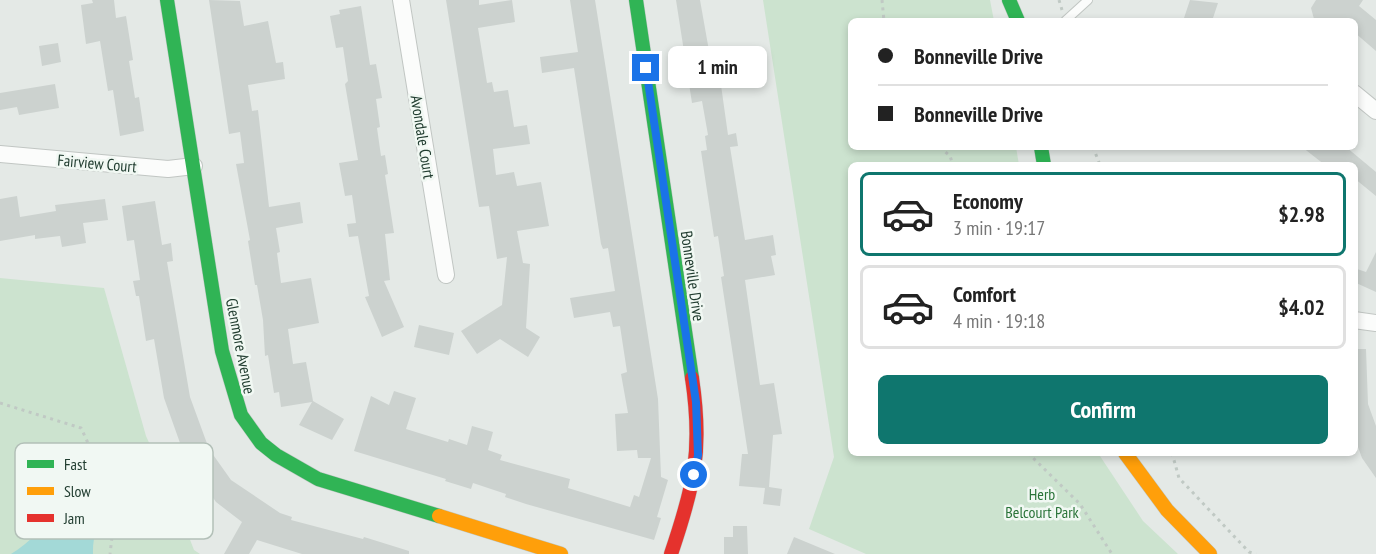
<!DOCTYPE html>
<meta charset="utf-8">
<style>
:root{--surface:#fff;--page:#f6f6f6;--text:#222;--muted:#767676;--line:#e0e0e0;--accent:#0f766e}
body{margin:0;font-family:"PT Sans Narrow",sans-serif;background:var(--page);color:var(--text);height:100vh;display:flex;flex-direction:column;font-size:22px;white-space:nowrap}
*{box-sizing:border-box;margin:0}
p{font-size:20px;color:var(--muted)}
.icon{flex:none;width:33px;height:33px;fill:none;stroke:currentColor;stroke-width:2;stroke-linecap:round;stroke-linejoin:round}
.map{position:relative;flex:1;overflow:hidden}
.side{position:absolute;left:848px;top:162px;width:510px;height:294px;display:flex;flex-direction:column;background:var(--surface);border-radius:9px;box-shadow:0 3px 9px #0003}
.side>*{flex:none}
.banner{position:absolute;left:848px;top:18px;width:510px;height:132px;border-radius:9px;box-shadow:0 3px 9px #0003;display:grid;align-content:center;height:132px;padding:0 30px;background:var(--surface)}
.end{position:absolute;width:27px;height:27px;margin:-14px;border:8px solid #1a73e8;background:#fff;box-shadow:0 0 0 3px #fff}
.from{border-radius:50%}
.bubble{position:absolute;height:42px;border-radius:9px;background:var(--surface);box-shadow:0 3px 9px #0003;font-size:20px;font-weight:700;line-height:42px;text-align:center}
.banner b{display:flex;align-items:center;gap:21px;height:57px;font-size:22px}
.banner b+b{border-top:2px solid var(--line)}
.banner i{width:15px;height:15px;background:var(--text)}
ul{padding:10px 0 0;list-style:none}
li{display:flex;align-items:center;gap:18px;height:84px;margin:0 12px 9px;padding:0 18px;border:3px solid var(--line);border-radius:9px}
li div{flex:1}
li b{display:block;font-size:22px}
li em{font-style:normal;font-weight:700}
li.selected{border-color:var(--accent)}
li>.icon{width:54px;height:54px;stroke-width:1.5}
.primary-button{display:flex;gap:12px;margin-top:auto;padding:12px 30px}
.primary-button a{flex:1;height:69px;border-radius:9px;background:var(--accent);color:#fff;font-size:24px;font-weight:700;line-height:69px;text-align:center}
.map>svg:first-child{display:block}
</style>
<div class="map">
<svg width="1376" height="554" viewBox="0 0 1376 554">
<rect width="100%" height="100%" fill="#e4e9e6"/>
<g fill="#cce3cf">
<path d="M763 0H990L994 21H850V147H1016L1019 165H850V453H1098L1143 521 1178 554H866L809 529 834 457Z"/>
<path d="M0 278 104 288 146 436 172 493 194 550 200 554H0Z"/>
</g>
<path fill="#a3d9d7" d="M89 488C108 513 92 527 93 554H11C36 539 53 515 69 491Z"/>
<g fill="#ccd2cf">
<path d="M92 0H114L116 18 126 16 133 60 129 61 135 98 139 97 144 131 120 136 113 90 108 91 100 41 86 44 81 5 93 3Z"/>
<path d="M209 0 240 1 244 26 268 21 276 63 283 62 285 79 248 85 252 111 258 110 269 207 300 202 303 223 276 228 280 252 277 253 281 283 311 278 319 323 288 329 293 364 306 362 313 401 344 419 332 440 299 425 312 402 281 407 279 392 274 393 268 355 265 356 263 320 257 285H255L248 241 250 240 236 164 244 163 240 132 229 134Z"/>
<path d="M446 0H479V5L512 0 515 22 478 28 487 83 492 82 494 92 508 90 514 127 527 125 530 144 493 149 496 175 514 172 517 186 541 182 549 226 517 231 523 263 530 264 526 328 540 337 528 357 500 339 477 354 461 331 502 305 507 257 497 259 489 206 479 207Z"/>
<path d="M570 0H595L658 399 661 477 668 480 657 517 661 518 654 540 526 504 505 497 506 494 473 483 471 489 445 481 446 479 354 451 371 396 389 405 394 391 416 398 406 429 448 442 449 439 467 445 472 426 493 432 488 450 502 455 500 460 570 479 568 488 630 507 634 495 639 497 651 458H638L637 450 617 451 615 414 628 413 621 374 627 372 620 326 613 327 610 312 574 318 570 298 615 291 608 248 603 249 601 244 574 68 542 73 540 57 578 52Z"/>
<path d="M676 0H700L714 79 720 78 728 135 736 133 738 146 730 147 745 240 773 235 776 255 771 256 775 275 745 280 760 385 774 383 782 434 773 435 769 487 782 489 780 506 763 504 765 488 739 486 742 454H748L721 277 724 276 718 236 714 237 701 151 707 150 705 136 708 135 702 101 692 103Z"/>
<path d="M1190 0 1218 3 1212 21H1183Z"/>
<path d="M1316 0H1363L1359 6 1376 20V51L1354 32V21L1314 19 1311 8Z"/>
<path d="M361 6 370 65 376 64 382 98 376 99 380 127 377 128 381 156 385 155 388 174 385 175 394 233 385 234 390 280 384 281 404 327 382 337 365 297 369 296 358 236 349 237 347 224 356 223 352 195 345 196 339 163 358 160 345 84 348 81 343 47 336 48 330 16 340 14 339 10Z"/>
<path d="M58 43 61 62 42 66 39 46Z"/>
<path d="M55 84 59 108 19 115 17 107 0 110V93Z"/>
<path d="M1302 147H1346L1376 172V196L1354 178V165H1325Z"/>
<path d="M17 196 20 217 56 211 55 205 105 199 108 220 83 223 86 243 62 247 60 236 35 239V235L0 241V199Z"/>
<path d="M155 201 162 245 171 243 173 261 167 262 190 397 209 449 231 480 280 513 292 517 291 520 363 539 364 537 409 551V554H302L257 540 249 554H224L242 522 216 502 185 457 164 398 154 339 146 341 139 296H136L133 281 140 280 134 240 127 241 122 206Z"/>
<path d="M1376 252V292L1354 282V268L1366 272Z"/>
<path d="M419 325 454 333 449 355 414 347Z"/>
<path d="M1354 349H1366L1368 404 1376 426V478L1362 458 1354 436Z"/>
<path d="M733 526H747L748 554H724V537H733Z"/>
<path d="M794 537 835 554H787Z"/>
</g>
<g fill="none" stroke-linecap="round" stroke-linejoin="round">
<g stroke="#c1c6c3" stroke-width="10">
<path id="lane" d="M1065 21 1088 0"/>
</g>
<g stroke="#c1c6c3" stroke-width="18">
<g id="street">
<path d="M401 0 446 275"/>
<path d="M1354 93 1376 111"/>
<path d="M0 154 168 169 194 166"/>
<path d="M1354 320 1376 323"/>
</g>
</g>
<g stroke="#bfc7c3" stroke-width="15">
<g id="fast">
<path d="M167 0 222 351 241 415 261 443 276 455 318 479 439 516"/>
<path d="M636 0 692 378"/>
<path d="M1009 0 1018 21"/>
<path d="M1041 147 1044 165"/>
</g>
</g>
<g stroke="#bfc7c3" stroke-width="15">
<g id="slow">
<path d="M1125 453 1167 510 1210 554"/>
<path d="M439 516 561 554"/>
</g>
</g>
<g stroke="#bfc7c3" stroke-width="15">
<path id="jam" d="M671 554C694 486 703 451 692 378"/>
</g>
<g stroke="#c0c9c4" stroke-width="3" stroke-dasharray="3 4.5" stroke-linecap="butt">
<path d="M882 0 884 21"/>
<path d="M1059 0 1062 10"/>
<path d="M940 147 950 156 953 165"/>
<path d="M1093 147 1100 165"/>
<path d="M0 403 81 428 116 503 110 554"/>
<path d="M1028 453 1080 504 1112 554"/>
<path d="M1172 453 1179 478 1249 552 1256 554"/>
</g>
<use href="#lane" stroke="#fbfcfb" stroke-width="8"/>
<use href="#street" stroke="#fbfcfb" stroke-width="16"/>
<use href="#fast" stroke="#30b455" stroke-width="14"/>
<use href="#slow" stroke="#ff9f0a" stroke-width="14"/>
<use href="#jam" stroke="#e5322d" stroke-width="14"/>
</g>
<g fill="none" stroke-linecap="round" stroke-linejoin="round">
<path stroke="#1a73e8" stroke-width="8" d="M646 68 696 402 698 455 694 475"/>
</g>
<g text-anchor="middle" stroke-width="5" stroke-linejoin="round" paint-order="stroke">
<g font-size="16" fill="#213d30" stroke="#f1f8f3">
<text transform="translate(423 137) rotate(81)" y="6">Avondale Court</text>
<text transform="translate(97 163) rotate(5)" y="6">Fairview Court</text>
<text transform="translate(693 276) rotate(82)" y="6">Bonneville Drive</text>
<text transform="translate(241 346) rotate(79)" y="6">Glenmore Avenue</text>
</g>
<g font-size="16" fill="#2a7439" stroke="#f1f8f3">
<text x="1042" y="500">Herb<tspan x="1042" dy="18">Belcourt Park</tspan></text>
</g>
</g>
<rect x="15" y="443" width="198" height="96" rx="9" fill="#f1f8f3" stroke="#b3c0b8" stroke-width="1.5"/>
<rect x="27" y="460" width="27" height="8" fill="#30b455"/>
<rect x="27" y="487" width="27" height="8" fill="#ff9f0a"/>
<rect x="27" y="514" width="27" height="8" fill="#e5322d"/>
<g font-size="16" fill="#213d30">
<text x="64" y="470">Fast</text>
<text x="64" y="497">Slow</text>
<text x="64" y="524">Jam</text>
</g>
</svg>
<i class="end from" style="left:694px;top:475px"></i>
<i class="end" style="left:646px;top:68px"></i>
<div class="bubble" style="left:668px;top:46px;width:99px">1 min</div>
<div class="banner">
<b><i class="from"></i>Bonneville Drive</b>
<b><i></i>Bonneville Drive</b>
</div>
<section class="side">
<ul>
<li class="selected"><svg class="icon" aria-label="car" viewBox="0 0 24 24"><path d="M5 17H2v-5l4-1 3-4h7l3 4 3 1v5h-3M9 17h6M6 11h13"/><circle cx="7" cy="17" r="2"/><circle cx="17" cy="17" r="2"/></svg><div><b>Economy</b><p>3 min · 19:17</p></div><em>$2.98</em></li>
<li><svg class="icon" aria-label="car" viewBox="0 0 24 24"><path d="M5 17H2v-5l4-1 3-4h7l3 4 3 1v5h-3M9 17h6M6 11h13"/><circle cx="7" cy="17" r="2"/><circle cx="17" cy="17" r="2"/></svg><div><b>Comfort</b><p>4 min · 19:18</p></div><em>$4.02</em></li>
</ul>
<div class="primary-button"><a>Confirm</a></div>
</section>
</div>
